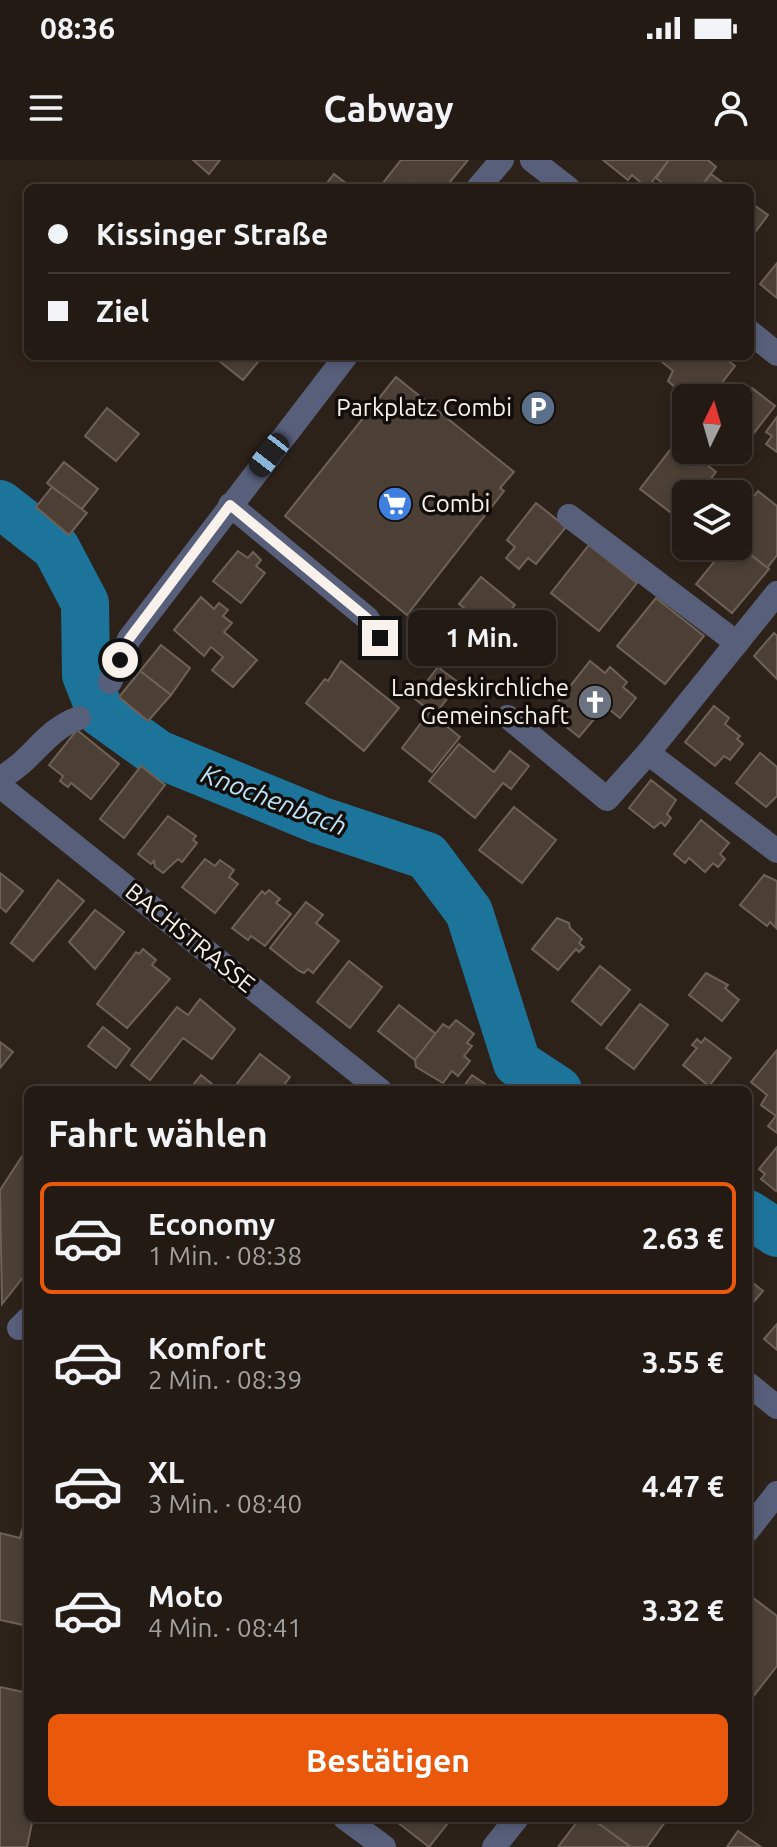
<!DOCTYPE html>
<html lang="de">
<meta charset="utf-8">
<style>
:root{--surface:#221a13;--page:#2e2721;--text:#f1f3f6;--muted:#a2a1a0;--line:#3f3833;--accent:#ea580c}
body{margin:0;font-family:Ubuntu,sans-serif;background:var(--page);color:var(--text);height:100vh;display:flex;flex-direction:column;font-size:30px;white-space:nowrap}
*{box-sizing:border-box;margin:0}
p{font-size:26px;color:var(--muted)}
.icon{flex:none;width:44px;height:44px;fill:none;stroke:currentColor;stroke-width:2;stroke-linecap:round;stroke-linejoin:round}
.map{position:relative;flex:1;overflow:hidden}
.sheet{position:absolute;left:24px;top:926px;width:728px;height:736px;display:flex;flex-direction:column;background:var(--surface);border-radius:12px;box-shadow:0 4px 12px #0003,0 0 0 2px var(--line)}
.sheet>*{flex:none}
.banner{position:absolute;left:24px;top:24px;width:730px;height:176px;border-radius:12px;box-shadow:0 4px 12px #0003,0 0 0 2px var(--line);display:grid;align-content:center;height:176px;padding:0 24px;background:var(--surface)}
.needle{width:52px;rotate:5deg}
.tools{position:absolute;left:672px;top:224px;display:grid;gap:16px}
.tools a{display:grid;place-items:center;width:80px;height:80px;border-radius:12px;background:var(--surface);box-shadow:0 4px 12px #0003,0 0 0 2px var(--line);font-size:40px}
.end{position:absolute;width:36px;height:36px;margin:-18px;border:10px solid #f9f2ec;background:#111;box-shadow:0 0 0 4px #111}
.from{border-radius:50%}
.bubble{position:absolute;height:56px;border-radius:12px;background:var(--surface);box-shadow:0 4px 12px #0003,0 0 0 2px var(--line);font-size:26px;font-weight:600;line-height:56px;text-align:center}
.car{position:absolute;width:24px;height:48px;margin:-24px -12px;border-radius:10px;box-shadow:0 0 6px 2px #0007;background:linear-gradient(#222 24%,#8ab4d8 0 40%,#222 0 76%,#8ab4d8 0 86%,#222 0)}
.banner b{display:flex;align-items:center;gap:28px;height:76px;font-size:30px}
.banner b+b{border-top:2px solid var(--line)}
.banner i{width:20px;height:20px;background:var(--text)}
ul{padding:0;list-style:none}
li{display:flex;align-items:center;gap:24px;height:112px;margin:0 16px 12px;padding:0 8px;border:4px solid transparent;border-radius:12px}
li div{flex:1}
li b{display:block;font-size:30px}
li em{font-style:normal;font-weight:600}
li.selected{border-color:var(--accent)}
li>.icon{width:72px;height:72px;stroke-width:1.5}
h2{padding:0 24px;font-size:36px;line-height:96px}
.cta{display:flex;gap:16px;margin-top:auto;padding:16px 24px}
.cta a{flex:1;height:92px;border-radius:12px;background:var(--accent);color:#fff;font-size:32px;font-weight:600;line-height:92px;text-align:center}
.status{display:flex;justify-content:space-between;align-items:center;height:56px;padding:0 40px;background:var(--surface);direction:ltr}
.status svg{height:22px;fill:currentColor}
header{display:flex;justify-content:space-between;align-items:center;height:104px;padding:0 24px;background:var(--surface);font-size:36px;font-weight:600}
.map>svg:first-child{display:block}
</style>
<div class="status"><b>08:36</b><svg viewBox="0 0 49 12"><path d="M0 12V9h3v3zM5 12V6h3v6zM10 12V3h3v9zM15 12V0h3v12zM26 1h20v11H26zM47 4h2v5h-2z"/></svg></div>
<header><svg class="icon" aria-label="menu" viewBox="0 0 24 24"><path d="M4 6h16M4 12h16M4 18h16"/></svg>Cabway<svg class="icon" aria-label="person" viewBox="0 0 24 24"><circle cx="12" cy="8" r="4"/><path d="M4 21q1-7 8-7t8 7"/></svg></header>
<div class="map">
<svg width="777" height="1687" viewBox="0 0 777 1687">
<rect width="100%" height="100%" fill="#2d2219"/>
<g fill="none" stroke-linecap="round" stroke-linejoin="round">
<g stroke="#1d749b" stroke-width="48">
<path d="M0 344 56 388 85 443 86 515 101 553 158 594 319 660 427 696 469 752 517 903 558 930"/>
<path d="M748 1054 777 1073"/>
</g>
</g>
<g fill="#4c4036" stroke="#6e6157" stroke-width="2">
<path d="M193 0H220L209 14Z"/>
<path d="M401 0H468L445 28H434L428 24 422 28 416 23 412 28H379Z"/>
<path d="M603 0H669L647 28 632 15 628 20Z"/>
<path d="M669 0H708L716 7 700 28H669L656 18Z"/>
<path d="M334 14 351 27V28H323Z"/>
<path d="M711 14 730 28H700Z"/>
<path d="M750 42 768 55 750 79Z"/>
<path d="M777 103V138L760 124Z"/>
<path d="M213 196H263L243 220Z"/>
<path d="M722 196 735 206 710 238 692 226 689 230 682 224 678 230 668 221 673 211 656 197Z"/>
<path d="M396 217 514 312 500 328 504 331 407 455 285 356Z"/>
<path d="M752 228 775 246 735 297 726 290H738V246Z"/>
<path d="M107 248 139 274 116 301 85 276Z"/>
<path d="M777 257V292L766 284 772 276 766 272Z"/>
<path d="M677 281 716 312 699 334H686V350L679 359 640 329Z"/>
<path d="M64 302 98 329 81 350 47 323Z"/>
<path d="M52 327 87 353 69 375 36 347Z"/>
<path d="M758 331 777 346V395L767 408 738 385V359L742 362 749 353 744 349Z"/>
<path d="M536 343 566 367 536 404 528 398 519 409 506 398 515 387 507 380Z"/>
<path d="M589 385 637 423 599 471 551 433Z"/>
<path d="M738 385 769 409 732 453 696 424 727 386Z"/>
<path d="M238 391 248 398 253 392 261 400 256 406 265 413 241 443 213 421Z"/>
<path d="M481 417 515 445 493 471 459 444Z"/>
<path d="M201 437 214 449 219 443 228 450 223 456 232 463 224 472 257 500 233 527 212 510 223 497 211 487 204 496 174 470Z"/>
<path d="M656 438 704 476 665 524 617 486Z"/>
<path d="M774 473 777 476V519L754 496Z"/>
<path d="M161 485 190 508 171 535 140 511Z"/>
<path d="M341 501 399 548 364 591 306 543 325 519 328 521Z"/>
<path d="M590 501 605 513 610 507 627 522 623 527 636 538 620 558 605 546 579 577 549 553Z"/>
<path d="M438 507 459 523 434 556 460 577 432 612 402 588 430 551 414 538Z"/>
<path d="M140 511 171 535 148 561 119 537Z"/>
<path d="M714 546 729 558 725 564 740 576 737 579 743 584 730 600 724 596 715 606 685 582Z"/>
<path d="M77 570 119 604 91 639 71 623 68 627 60 621 63 616 49 605Z"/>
<path d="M459 584 494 612 510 591 529 606 511 629 503 623 475 658 429 621Z"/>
<path d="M760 593 777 607V636L766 647 736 623Z"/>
<path d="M141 606 165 625 124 678 100 659Z"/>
<path d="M651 620 676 640 667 654 671 658 665 666 661 662 654 668 629 648Z"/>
<path d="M514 647 556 680 522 723 479 690Z"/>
<path d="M168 656 196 676 193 680 197 683 182 702 178 699 163 713 155 707 154 701 151 704 138 694Z"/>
<path d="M701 660 729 683 720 694 725 699 718 707 713 703 705 712 689 698 685 703 674 694Z"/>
<path d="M205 699 215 706 220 700 234 710 229 717 238 724 215 753 182 727Z"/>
<path d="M0 713 23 731 6 752 0 747Z"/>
<path d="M764 715 777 721 776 768 770 762 767 766 740 745Z"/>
<path d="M58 720 84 741 33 801 11 783Z"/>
<path d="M269 730 280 739 276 743 291 754 265 786 251 776 248 780 232 768 262 731 265 734Z"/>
<path d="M306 742 323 755 316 763 339 781 313 813 308 809 304 813 299 811 270 788Z"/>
<path d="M95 750 124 772 95 809 69 782Z"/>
<path d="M557 758 569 763 570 768 582 779 579 783 584 787 579 792 576 789 558 810 532 789Z"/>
<path d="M143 789 156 800 152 805 170 819 127 868 97 844 136 792 139 794Z"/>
<path d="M349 801 382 827 350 868 317 842Z"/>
<path d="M600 806 630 830 601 865 572 841Z"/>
<path d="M706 813 728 825 725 828 739 840 722 861 689 835Z"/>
<path d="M200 839 235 869 212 899 183 878 150 920 131 905 177 847 188 855Z"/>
<path d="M640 844 668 865 634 909 606 888Z"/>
<path d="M399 845 436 874 415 900 378 871Z"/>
<path d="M456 860 474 874 467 883 472 886 464 896 470 901 458 916 452 911 443 923 416 907 415 900 443 864 449 868Z"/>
<path d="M103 867 130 889 116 908 88 886Z"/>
<path d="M705 878 731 898 709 926 683 905 697 888 692 885 697 879 701 883Z"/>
<path d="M0 882 13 892 0 908Z"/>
<path d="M777 890V973L768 966 776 956 761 945 767 935 751 922Z"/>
<path d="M260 894 290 917 280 930H232Z"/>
<path d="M201 915 212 924 208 930H189Z"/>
<path d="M472 915 494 930H461Z"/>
<path d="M28 987V1111L2 1144 0 1030Z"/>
<path d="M777 987V1029L776 1031 761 1019 765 1014 759 1009Z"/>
<path d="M748 1119 763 1131 748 1148Z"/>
<path d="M777 1164V1190L764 1179Z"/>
<path d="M25 1359 28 1360V1466L0 1460V1373L20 1378Z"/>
<path d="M752 1437 777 1456V1506L748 1543V1442Z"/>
<path d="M0 1527 28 1533V1658H33L27 1687H0Z"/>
<path d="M392 1658H452L429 1687Z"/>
<path d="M580 1658H591L631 1687H558Z"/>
<path d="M591 1658H668L647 1687H631Z"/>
<path d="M738 1671 761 1687H727Z"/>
</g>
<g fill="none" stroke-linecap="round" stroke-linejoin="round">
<g stroke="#575f7a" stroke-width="24">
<path d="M532 0 568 28"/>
<path d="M478 28 502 0"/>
<path d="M750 172 777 194"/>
<path d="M230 345 367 458 380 478"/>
<path d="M569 356 737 483"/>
<path d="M110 522 129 479 346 196"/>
<path d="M508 557 607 639 648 593 777 691"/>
<path d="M648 593 777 433"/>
<path d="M0 618C32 602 44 570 79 558"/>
<path d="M0 626 380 930"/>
<path d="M19 1168 28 1159"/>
<path d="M748 1224 777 1247"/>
<path d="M748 1370 777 1333"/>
<path d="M345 1658 384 1687"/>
<path d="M494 1687 517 1658"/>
</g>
</g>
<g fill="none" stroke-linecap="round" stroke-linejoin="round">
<path stroke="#f9f2ec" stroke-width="10" d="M120 500 129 479 230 345 367 458 380 478"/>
</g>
<defs>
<g id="parking-disc" transform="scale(1.8)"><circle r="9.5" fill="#5c6f8a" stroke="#120d09"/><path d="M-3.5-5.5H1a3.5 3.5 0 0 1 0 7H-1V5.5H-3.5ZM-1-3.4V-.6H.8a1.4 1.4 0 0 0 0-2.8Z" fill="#fff"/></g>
<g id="supermarket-disc" transform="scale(1.8)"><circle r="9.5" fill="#3f7fe0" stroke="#120d09"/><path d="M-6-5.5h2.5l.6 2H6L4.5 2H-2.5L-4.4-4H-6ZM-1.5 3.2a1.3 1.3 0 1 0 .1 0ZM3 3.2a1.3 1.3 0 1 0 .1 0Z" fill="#fff"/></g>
<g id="church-disc" transform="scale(1.8)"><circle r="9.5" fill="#6b7280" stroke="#120d09"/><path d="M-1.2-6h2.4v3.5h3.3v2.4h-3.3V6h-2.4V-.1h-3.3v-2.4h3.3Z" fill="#fff"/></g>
</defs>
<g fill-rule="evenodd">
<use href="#parking-disc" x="538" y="248"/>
<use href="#supermarket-disc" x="395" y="344"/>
<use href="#church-disc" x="595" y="542"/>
</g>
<g text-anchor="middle" stroke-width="7" stroke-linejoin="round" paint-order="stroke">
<g font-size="24" fill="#f9f2ec" stroke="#120d09" text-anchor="end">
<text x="512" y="256">Parkplatz Combi</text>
<text x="421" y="352" text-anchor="start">Combi</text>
<text x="569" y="536">Landeskirchliche<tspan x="569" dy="28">Gemeinschaft</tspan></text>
</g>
<g font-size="24" fill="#f9f2ec" stroke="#120d09">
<text transform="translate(190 778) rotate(39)" y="8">BACHSTRASSE</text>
</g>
<g font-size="26" font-style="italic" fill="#bae1f8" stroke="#120d09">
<text transform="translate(274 640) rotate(21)" y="9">Knochenbach</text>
</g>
</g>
</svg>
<div class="tools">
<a><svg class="needle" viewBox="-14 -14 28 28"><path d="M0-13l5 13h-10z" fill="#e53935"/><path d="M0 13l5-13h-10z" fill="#a2a1a0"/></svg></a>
<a><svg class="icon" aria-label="layers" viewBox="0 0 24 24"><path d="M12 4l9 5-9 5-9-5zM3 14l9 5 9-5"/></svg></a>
</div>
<i class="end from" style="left:120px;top:500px"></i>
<i class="end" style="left:380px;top:478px"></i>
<div class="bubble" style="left:408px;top:450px;width:148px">1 Min.</div>
<i class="car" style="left:269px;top:295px;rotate:218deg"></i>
<div class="banner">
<b><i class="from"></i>Kissinger Straße</b>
<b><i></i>Ziel</b>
</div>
<section class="sheet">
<h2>Fahrt wählen</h2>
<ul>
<li class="selected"><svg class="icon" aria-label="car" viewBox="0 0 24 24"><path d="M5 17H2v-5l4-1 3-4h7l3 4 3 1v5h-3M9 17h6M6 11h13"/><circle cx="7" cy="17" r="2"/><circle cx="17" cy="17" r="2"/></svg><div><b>Economy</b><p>1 Min. · 08:38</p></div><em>2.63 €</em></li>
<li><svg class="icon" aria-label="car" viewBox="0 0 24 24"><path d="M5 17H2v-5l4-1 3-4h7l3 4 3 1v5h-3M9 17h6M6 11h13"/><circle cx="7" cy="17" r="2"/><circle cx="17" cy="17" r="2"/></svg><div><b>Komfort</b><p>2 Min. · 08:39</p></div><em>3.55 €</em></li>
<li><svg class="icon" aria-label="car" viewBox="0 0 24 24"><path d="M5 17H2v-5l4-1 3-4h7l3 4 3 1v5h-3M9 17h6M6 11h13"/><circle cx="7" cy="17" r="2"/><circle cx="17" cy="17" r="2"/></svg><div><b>XL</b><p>3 Min. · 08:40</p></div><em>4.47 €</em></li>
<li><svg class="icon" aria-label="car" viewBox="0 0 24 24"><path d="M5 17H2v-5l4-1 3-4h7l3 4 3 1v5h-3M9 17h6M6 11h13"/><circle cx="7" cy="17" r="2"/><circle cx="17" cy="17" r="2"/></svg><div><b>Moto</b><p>4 Min. · 08:41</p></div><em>3.32 €</em></li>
</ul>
<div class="cta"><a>Bestätigen</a></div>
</section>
</div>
